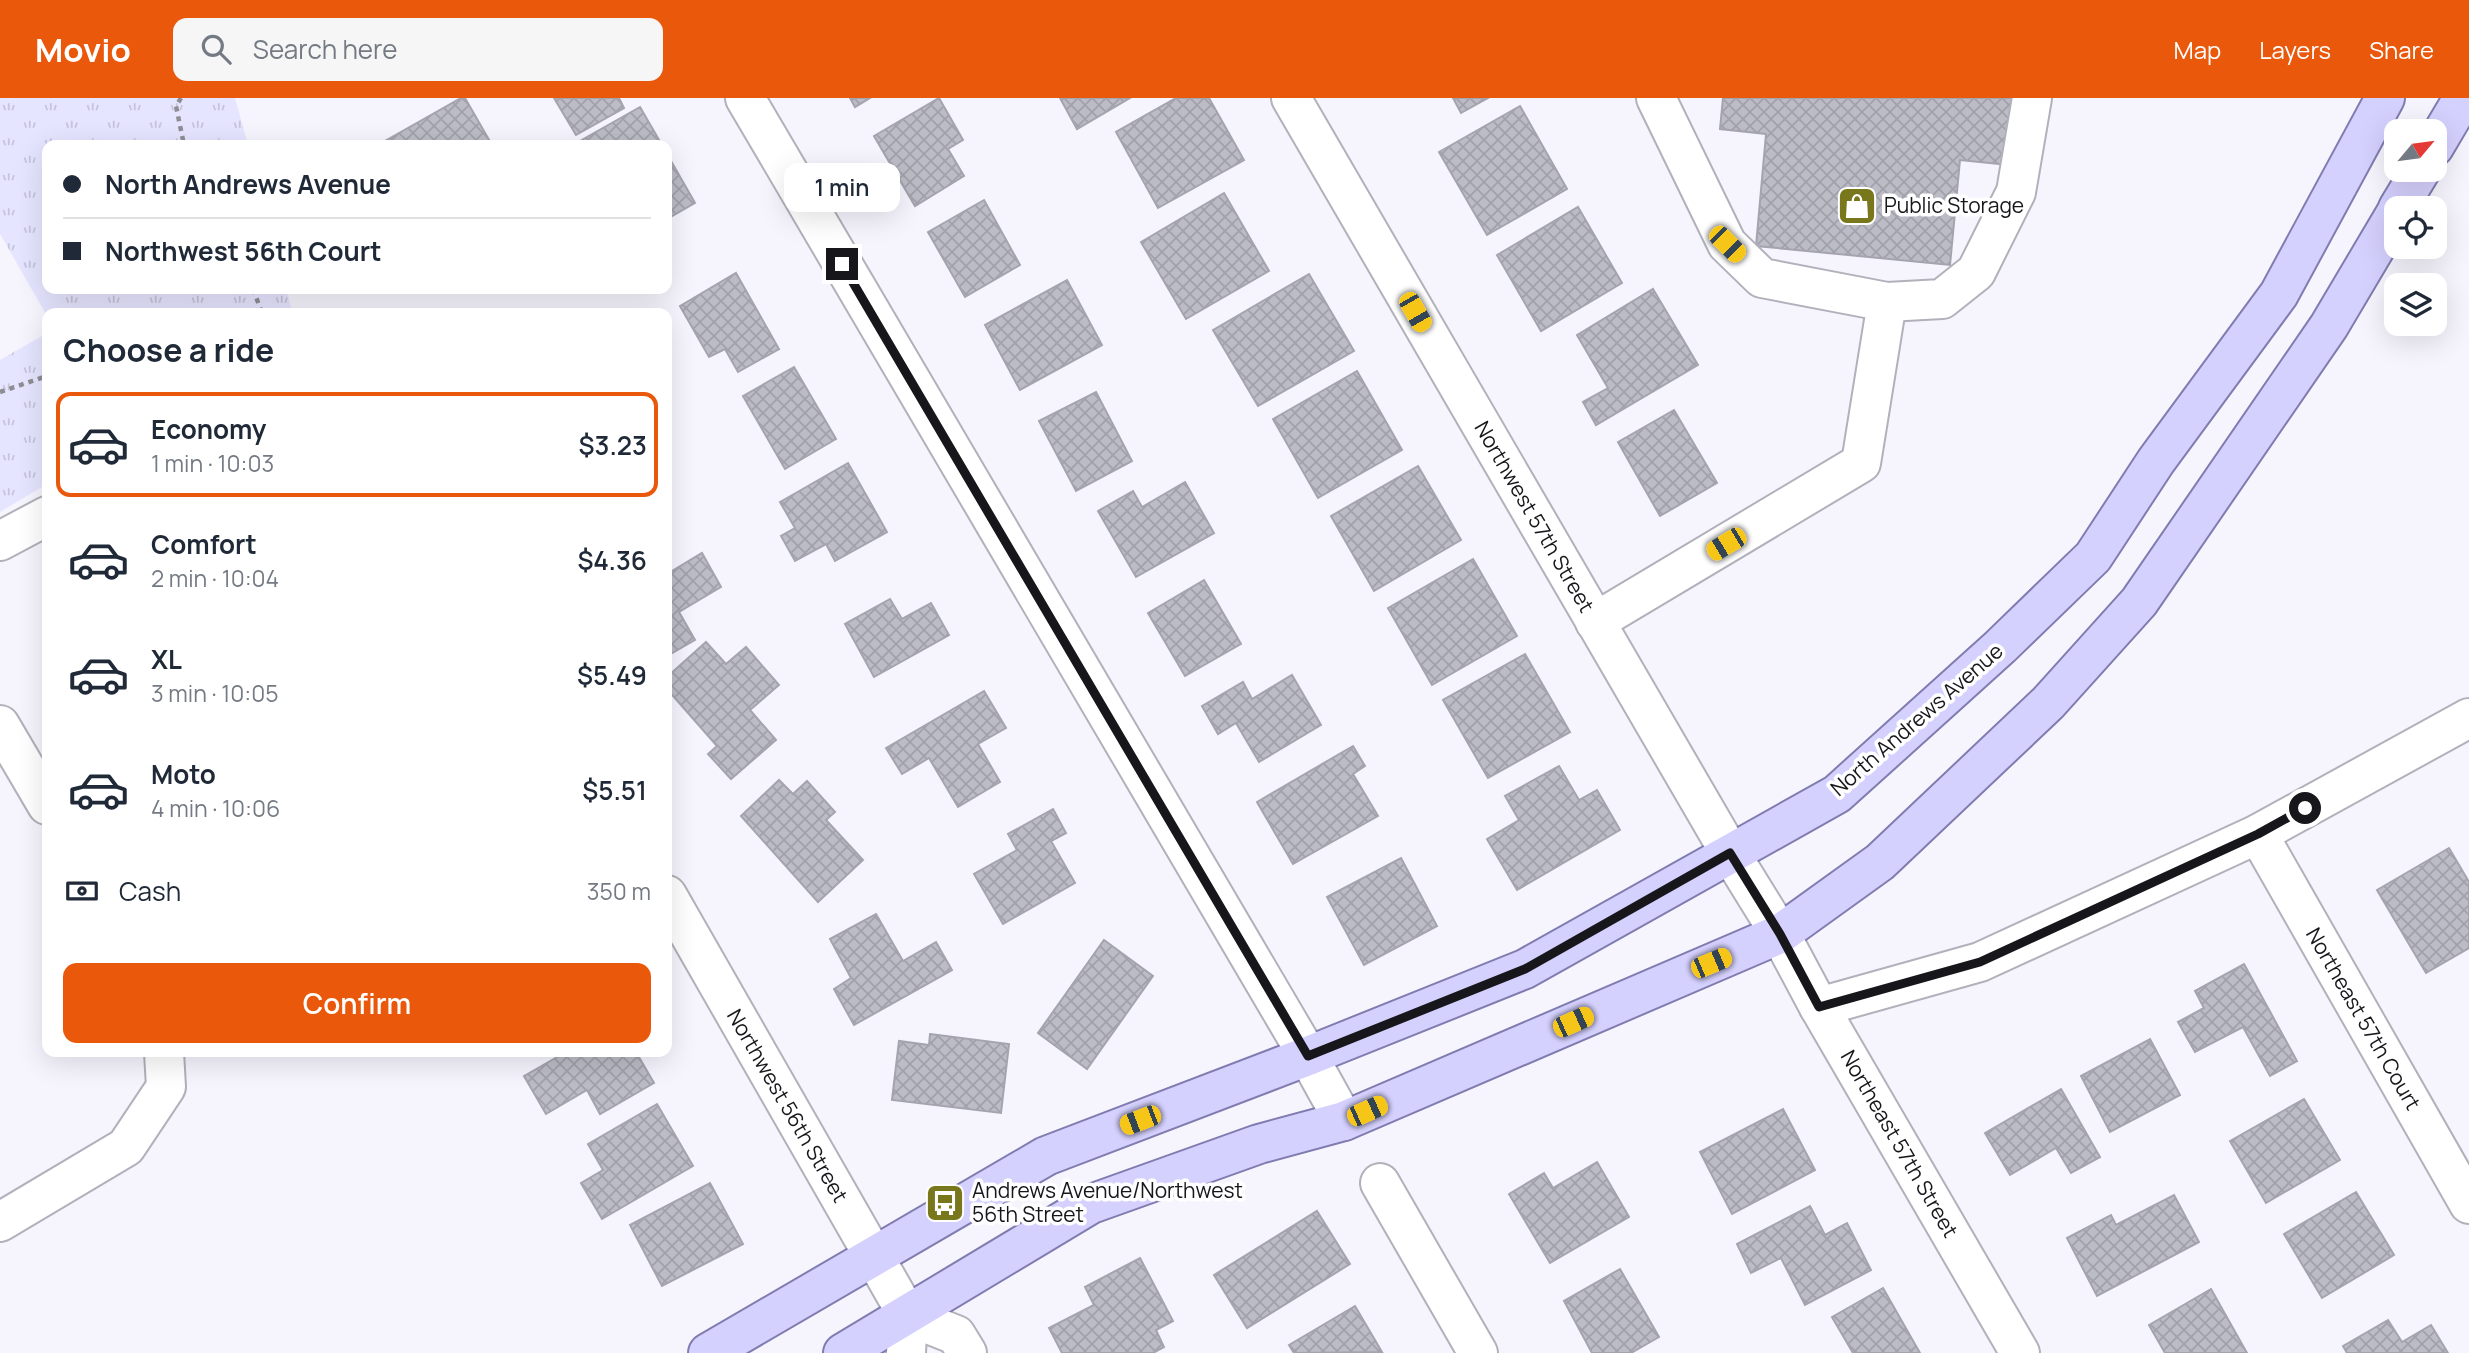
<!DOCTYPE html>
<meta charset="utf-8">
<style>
:root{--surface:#fff;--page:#f6f6f7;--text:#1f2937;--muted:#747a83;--line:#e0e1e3;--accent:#ea580c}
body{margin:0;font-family:Manrope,sans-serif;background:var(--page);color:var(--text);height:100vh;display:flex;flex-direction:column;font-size:26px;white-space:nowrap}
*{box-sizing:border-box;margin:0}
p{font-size:23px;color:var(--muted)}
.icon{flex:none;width:38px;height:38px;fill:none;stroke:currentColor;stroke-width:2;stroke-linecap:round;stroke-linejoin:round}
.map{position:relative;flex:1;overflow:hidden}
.side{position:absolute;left:42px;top:210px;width:630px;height:749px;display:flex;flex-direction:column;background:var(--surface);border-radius:14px;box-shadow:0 7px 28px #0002}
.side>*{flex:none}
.hud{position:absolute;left:42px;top:42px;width:630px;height:154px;border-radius:14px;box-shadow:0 7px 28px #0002;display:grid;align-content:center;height:154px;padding:0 21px;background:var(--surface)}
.needle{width:46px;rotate:61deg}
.controls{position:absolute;left:2384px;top:21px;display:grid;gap:14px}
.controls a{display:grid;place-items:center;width:63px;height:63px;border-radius:14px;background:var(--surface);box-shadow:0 7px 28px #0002;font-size:35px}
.end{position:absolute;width:32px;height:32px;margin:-16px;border:9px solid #17171b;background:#fff;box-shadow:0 0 0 4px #fff}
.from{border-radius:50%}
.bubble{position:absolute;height:49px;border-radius:14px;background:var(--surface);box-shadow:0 7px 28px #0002;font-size:23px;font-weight:600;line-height:49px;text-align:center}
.car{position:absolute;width:21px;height:42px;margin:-21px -10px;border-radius:9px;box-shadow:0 0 5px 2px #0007;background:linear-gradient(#f5c518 24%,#345 0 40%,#f5c518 0 76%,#345 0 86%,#f5c518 0)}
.hud b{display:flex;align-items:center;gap:24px;height:66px;font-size:26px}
.hud b+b{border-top:2px solid var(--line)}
.hud i{width:18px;height:18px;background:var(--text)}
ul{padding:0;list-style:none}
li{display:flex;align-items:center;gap:21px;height:105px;margin:0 14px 10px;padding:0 7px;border:4px solid transparent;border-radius:14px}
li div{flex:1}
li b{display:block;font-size:26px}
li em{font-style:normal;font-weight:600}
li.on{border-color:var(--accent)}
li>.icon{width:63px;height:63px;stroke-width:1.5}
h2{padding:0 21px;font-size:32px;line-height:84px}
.pay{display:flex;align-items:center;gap:18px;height:77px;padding:0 21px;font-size:26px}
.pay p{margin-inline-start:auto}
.primary-button{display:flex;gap:14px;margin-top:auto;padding:14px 21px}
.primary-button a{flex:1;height:80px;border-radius:14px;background:var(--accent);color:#fff;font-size:28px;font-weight:600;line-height:80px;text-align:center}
header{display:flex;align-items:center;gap:42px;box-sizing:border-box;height:98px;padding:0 35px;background:var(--accent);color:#fff}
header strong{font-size:33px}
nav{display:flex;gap:38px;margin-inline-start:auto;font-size:24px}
.search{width:490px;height:63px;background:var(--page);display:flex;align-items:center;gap:18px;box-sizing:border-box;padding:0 24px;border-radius:14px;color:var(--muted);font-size:26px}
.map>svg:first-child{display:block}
</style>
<header>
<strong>Movio</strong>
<div class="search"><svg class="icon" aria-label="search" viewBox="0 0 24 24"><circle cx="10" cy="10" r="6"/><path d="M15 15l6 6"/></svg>Search here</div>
<nav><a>Map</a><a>Layers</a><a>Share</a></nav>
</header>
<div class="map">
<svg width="2469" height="1255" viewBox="0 0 2469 1255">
<defs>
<pattern id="park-tufts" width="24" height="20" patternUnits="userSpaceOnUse" patternTransform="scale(1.75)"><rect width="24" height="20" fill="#e6e5ff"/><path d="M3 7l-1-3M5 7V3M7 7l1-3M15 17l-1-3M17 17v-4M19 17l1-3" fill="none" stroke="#c5c4da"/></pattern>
<pattern id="building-cross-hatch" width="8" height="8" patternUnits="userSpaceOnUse" patternTransform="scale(1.75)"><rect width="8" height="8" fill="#bcbcc6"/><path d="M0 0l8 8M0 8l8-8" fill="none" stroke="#a1a1aa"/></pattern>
</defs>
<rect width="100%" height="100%" fill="#f6f5fe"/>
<g fill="url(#park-tufts)">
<path d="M0 0H235L248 47H47V191H286L293 215H47V218L0 136Z"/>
<path d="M47 235V386L0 414V262Z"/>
</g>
<g fill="url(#building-cross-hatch)" stroke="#a5a4ae" stroke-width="2">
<path d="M461 0H465L492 47H378Z"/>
<path d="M554 0H619L624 10 576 37Z"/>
<path d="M850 0H870L855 9Z"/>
<path d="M939 0 963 42 948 51 964 78 915 108 874 38Z"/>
<path d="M1060 0H1130L1077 31Z"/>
<path d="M1176 0H1209L1244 62 1158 110 1116 34Z"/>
<path d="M1453 0H1488L1461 15Z"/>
<path d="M1723 0H2025L2018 68 1960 62 1950 167 1756 148 1766 36 1720 31Z"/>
<path d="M1520 8 1567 91 1487 137 1439 54Z"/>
<path d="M640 9 662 47H573Z"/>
<path d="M667 56 695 105 667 121Z"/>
<path d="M1224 95 1269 173 1186 221 1141 144Z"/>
<path d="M984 102 1020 167 965 199 928 134Z"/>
<path d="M1578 109 1622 185 1541 233 1497 157Z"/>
<path d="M736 175 779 251 738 274 725 251 709 259 680 208Z"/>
<path d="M1309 176 1354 253 1258 308 1213 232Z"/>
<path d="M1067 182 1102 247 1020 292 985 227Z"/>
<path d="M1653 191 1698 267 1596 327 1583 304 1608 290 1577 237Z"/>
<path d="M794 269 836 341 785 371 743 298Z"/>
<path d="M1357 273 1402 352 1318 400 1273 321Z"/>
<path d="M1096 294 1132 363 1076 393 1039 323Z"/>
<path d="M1674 312 1717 385 1660 418 1618 344Z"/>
<path d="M848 365 887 434 835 463 826 446 795 463 781 438 795 430 780 404Z"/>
<path d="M1418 368 1461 442 1374 493 1331 418Z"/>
<path d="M1185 384 1214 435 1136 479 1098 413 1133 393 1142 409Z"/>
<path d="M702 455 721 489 679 514 695 542 667 558V476Z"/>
<path d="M1473 461 1517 538 1432 587 1388 510Z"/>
<path d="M1204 482 1241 546 1185 578 1148 515Z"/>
<path d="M890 501 902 521 931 505 949 537 874 579 845 526Z"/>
<path d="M706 544 726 566 746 549 779 587 750 612 776 642 731 681 708 656 717 648 667 591V579Z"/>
<path d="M1525 556 1570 634 1488 680 1443 602Z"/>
<path d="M1292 577 1321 627 1259 664 1236 625 1218 636 1202 608 1243 584 1252 601Z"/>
<path d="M984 593 1006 630 978 646 1000 684 958 709 929 660 902 676 886 650Z"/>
<path d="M1353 648 1365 668 1353 676 1378 718 1293 766 1257 704Z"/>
<path d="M1559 668 1579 702 1597 692 1620 732 1517 792 1487 741 1519 722 1505 698Z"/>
<path d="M779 682 793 696 807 683 835 714 826 722 863 762 818 804 741 718Z"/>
<path d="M1053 711 1066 735 1051 743 1075 785 1003 826 974 776 1017 752 1008 736Z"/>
<path d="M2449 750 2469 784V850L2426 875 2377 792Z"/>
<path d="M1401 760 1437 828 1364 867 1327 799Z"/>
<path d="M876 816 903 863 936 844 952 872 854 927 834 891 851 880 830 841Z"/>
<path d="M1104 842 1153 878 1087 971 1038 935Z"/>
<path d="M2244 866 2297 963 2270 978 2243 929 2195 954 2178 924 2204 910 2195 893Z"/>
<path d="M930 936 1009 946 1001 1015 892 1002 899 943 929 947Z"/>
<path d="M2150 941 2180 997 2110 1034 2081 978Z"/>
<path d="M566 954H636L654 985 600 1016 587 992 546 1016 524 978Z"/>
<path d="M2061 991 2100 1059 2071 1075 2056 1050 2010 1077 1985 1035Z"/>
<path d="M2304 1001 2340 1062 2266 1105 2230 1043Z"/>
<path d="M657 1006 693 1068 602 1121 581 1085 603 1072 588 1046Z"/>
<path d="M1783 1011 1815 1072 1732 1116 1700 1054Z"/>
<path d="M1597 1064 1629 1119 1550 1165 1509 1096 1544 1075 1553 1090Z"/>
<path d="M710 1085 743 1146 662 1188 630 1127Z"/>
<path d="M2356 1094 2394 1157 2322 1200 2284 1136Z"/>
<path d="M2174 1097 2199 1144 2097 1198 2067 1140 2111 1117 2116 1127Z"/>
<path d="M1810 1108 1825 1137 1847 1125 1871 1172 1805 1207 1781 1160 1751 1175 1737 1146Z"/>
<path d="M1317 1113 1350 1166 1247 1230 1214 1177Z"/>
<path d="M1140 1160 1173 1223 1156 1232 1164 1249 1153 1255H1062L1049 1230 1094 1207 1085 1189Z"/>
<path d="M1620 1171 1659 1239 1631 1255H1592L1564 1203Z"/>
<path d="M1883 1190 1920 1255H1853L1832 1219Z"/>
<path d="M2211 1191 2247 1255H2165L2149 1227Z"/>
<path d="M1355 1208 1382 1254 1294 1255 1289 1247Z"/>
<path d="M2388 1222 2402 1244 2431 1227 2448 1255H2347L2343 1248Z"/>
</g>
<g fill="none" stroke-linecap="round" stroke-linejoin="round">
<g stroke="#b1b1bb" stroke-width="42">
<g id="minor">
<path d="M745 0 1308 958 1344 1023"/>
<path d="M1291 0 1730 755 1780 836 1819 909 2020 1255"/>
<path d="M1887 204 1942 201 1976 174 2016 94 2032 0"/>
<path d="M0 443 47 418"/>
<path d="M1595 524 1861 365 1887 204 1762 180 1727 146 1656 0"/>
<path d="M0 627 47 707"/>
<path d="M2258 736 2469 1106"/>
<path d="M667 797 908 1218"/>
<path d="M1819 909 1980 864 2258 736 2469 620"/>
<path d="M1380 1085 1478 1255"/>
<path d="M0 1124 126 1049 166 989 164 954"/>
<path d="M908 1218 956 1237 967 1255"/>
<path d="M906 1255 908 1218"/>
</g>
</g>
<g stroke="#807caf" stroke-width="42">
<g id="major">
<path d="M2434 49 2463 0"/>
<path d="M2398 110 2421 72"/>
<path d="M708 1255 1046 1058 1308 958 1525 871 1837 696 2000 549 2093 459 2156 363 2279 196 2385 0"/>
<path d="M843 1255 1091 1106 1259 1046 1344 1023 1780 836 1880 764 2048 605 2139 504 2329 228 2396 115"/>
</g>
</g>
<g stroke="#8e8d94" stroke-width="4.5" stroke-dasharray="5 5" stroke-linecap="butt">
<path d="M181 0 176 8 184 47"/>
<path d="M253 191 262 215"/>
<path d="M0 294 47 278"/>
</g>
<use href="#minor" stroke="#fff" stroke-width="38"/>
<use href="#major" stroke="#d5d1fe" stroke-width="38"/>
</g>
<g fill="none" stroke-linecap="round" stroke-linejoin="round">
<path stroke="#17171b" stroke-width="9" d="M842 166 1308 958 1525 871 1730 755 1780 836 1819 909 1980 864 2258 736 2305 710"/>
</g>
<defs>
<g id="shop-square" transform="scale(2.0125)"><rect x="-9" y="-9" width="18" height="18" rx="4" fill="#79771c" stroke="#fff"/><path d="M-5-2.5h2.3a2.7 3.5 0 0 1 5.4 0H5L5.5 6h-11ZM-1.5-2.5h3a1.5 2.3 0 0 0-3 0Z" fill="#fff"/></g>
<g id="bus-square" transform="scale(2.0125)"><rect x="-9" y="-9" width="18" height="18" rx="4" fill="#79771c" stroke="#fff"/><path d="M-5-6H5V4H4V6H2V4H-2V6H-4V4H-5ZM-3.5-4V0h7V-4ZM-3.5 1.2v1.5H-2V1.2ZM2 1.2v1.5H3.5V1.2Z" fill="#fff"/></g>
</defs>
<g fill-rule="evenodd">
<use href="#shop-square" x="1857" y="108"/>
<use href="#bus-square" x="945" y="1105"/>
</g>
<g text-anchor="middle" stroke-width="7" stroke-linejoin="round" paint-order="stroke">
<g font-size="21" fill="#17171b" stroke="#fff" text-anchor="start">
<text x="1884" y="115">Public Storage</text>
<text x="972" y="1100">Andrews Avenue/Northwest<tspan x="972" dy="24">56th Street</tspan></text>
</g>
<g font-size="21" fill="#17171b" stroke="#fff">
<text transform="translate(1534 419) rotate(60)" y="7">Northwest 57th Street</text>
<text transform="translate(1917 622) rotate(-41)" y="7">North Andrews Avenue</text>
<text transform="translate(2363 921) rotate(60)" y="7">Northeast 57th Court</text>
<text transform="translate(787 1008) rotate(60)" y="7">Northwest 56th Street</text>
<text transform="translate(1899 1046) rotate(60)" y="7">Northeast 57th Street</text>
</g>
</g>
</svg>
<div class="controls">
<a><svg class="needle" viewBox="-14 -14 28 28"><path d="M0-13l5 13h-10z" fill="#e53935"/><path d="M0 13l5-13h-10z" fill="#747a83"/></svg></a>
<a><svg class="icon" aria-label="locate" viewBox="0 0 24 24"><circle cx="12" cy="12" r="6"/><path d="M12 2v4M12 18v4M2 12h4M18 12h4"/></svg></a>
<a><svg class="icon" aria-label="layers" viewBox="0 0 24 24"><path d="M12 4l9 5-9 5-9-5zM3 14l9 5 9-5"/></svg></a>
</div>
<i class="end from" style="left:2305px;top:710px"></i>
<i class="end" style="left:842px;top:166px"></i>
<div class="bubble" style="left:784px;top:65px;width:116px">1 min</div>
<i class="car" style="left:1727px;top:146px;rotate:135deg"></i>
<i class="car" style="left:1415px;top:214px;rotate:150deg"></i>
<i class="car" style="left:1726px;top:446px;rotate:239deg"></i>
<i class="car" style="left:1711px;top:865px;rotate:67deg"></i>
<i class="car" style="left:1573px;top:924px;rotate:66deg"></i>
<i class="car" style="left:1367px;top:1013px;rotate:66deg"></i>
<i class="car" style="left:1140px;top:1022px;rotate:249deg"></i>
<div class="hud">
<b><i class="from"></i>North Andrews Avenue</b>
<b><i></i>Northwest 56th Court</b>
</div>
<section class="side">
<h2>Choose a ride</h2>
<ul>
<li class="on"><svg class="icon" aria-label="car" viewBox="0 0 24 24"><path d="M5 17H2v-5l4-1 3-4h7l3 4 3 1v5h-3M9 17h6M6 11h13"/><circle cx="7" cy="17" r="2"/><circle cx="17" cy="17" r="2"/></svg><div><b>Economy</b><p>1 min · 10:03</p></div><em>$3.23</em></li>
<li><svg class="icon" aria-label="car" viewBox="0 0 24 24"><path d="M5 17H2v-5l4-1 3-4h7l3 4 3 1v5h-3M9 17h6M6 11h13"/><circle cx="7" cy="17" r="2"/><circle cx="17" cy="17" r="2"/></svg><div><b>Comfort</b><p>2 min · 10:04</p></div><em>$4.36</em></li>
<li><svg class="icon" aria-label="car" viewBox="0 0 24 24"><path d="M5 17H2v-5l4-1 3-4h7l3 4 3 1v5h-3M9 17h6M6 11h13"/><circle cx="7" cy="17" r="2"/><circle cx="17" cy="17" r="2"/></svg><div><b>XL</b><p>3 min · 10:05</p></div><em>$5.49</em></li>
<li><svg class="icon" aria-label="car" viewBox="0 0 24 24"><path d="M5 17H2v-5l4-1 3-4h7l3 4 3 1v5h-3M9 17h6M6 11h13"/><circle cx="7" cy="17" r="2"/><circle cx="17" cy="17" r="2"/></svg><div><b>Moto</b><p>4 min · 10:06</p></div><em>$5.51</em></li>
</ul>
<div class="pay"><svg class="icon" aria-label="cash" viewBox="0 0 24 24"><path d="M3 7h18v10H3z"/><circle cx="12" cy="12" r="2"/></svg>Cash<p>350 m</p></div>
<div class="primary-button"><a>Confirm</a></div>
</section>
</div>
